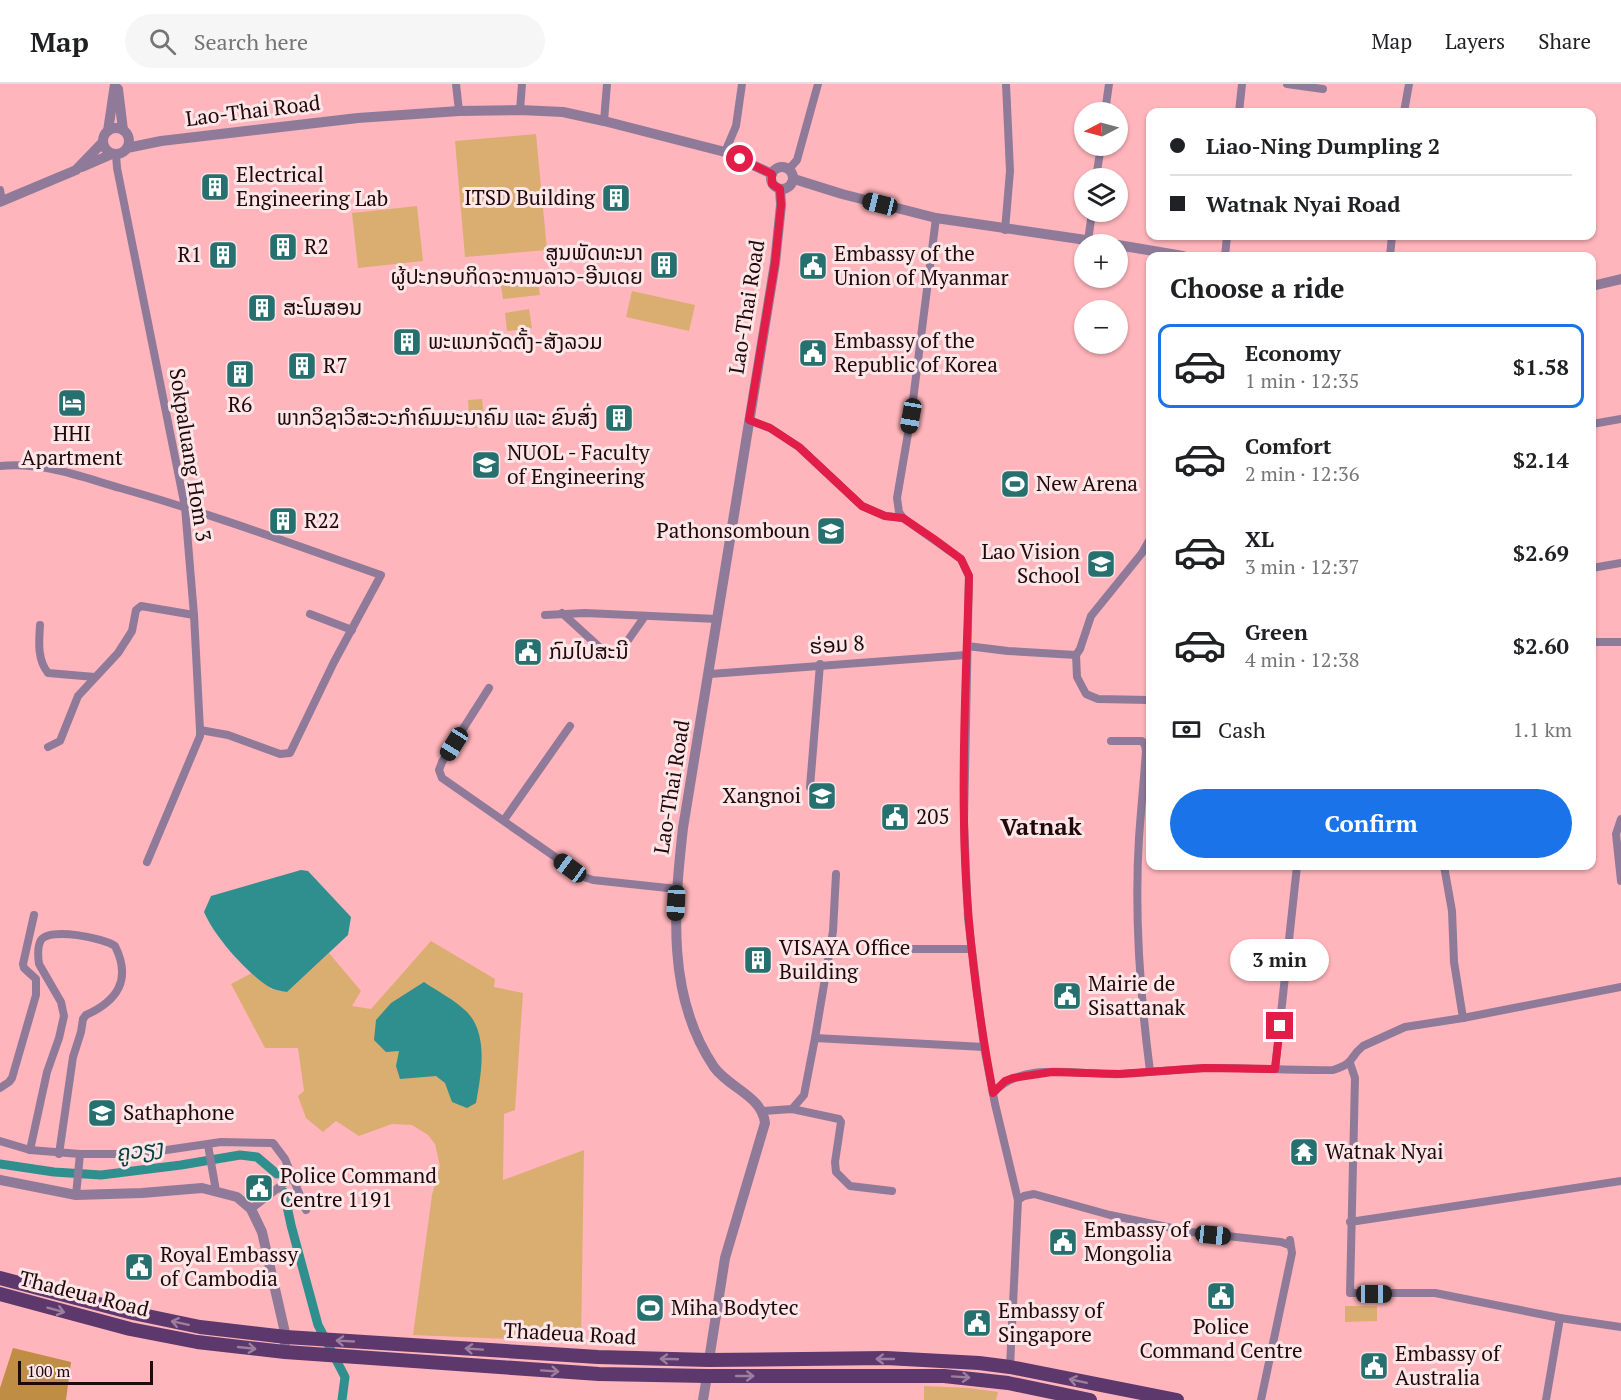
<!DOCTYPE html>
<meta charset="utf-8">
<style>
:root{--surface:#fff;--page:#f6f6f6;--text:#202124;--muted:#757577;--line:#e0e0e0;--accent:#1a73e8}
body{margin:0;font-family:"PT Serif","Noto Sans Lao",serif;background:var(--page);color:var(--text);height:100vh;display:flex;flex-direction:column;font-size:22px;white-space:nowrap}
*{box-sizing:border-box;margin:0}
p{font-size:20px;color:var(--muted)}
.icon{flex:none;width:33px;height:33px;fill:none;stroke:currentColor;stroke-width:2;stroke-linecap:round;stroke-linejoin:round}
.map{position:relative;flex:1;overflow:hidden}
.drawer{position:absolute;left:1146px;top:168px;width:450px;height:618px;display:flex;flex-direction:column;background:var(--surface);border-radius:12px;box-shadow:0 2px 4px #0004}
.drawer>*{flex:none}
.hud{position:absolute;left:1146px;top:24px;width:450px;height:132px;border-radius:12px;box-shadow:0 2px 4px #0004;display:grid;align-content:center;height:132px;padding:0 24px;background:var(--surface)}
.needle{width:39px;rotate:264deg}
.tools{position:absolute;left:1074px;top:18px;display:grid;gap:12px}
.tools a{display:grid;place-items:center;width:54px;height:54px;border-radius:50%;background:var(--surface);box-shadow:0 2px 4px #0004;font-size:30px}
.scale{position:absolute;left:18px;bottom:15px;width:135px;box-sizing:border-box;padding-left:6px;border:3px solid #21080b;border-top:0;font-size:16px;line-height:21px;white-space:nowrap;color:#21080b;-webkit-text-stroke:4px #fde6e7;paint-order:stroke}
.end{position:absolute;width:27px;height:27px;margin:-14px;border:8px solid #e11d48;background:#fff;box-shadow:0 0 0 3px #fff}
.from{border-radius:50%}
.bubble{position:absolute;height:42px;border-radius:21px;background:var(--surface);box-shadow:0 2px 4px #0004;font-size:20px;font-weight:700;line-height:42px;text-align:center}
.car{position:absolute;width:18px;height:36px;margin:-18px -9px;border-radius:8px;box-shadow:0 0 4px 2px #0007;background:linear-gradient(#222 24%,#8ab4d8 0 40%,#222 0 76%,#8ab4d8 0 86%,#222 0)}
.hud b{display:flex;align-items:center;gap:21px;height:57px;font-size:22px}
.hud b+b{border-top:2px solid var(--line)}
.hud i{width:15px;height:15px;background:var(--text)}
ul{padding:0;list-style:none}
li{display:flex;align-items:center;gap:18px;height:84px;margin:0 12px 9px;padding:0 12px;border:3px solid transparent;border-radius:12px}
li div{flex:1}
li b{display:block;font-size:22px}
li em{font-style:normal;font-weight:700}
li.selected{border-color:var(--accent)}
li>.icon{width:54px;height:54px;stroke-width:1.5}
h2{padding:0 24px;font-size:27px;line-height:72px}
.pay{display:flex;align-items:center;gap:15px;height:66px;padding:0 24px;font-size:22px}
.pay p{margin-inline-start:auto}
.button{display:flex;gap:12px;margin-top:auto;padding:12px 24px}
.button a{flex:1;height:69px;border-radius:36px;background:var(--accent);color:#fff;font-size:24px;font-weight:700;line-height:69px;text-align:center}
header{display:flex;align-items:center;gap:36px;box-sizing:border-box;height:84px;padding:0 30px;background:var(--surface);border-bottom:2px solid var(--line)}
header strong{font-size:28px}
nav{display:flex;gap:33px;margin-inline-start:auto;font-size:21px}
.search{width:420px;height:54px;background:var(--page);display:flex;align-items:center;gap:15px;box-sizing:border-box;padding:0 21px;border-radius:33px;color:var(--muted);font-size:22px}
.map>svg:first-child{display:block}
</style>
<header>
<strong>Map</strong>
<div class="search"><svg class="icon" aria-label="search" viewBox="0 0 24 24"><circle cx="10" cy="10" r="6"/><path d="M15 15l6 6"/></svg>Search here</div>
<nav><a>Map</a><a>Layers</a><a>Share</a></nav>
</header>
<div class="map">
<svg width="1621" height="1316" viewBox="0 0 1621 1316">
<rect width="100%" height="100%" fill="#ffb5bb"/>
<g fill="#daae71">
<path d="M536 50 547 166 465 173 455 57Z"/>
<path d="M417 122 423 177 358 184 352 129Z"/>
<path d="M537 190 540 211 503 215 500 195Z"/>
<path d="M632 207 695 221 689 247 626 233Z"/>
<path d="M529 225 532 244 507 247 505 229Z"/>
<path d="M482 315 485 343 470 344 468 316Z"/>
<path d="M431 857 495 895 494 903 523 909 515 1026 504 1030 503 1096 584 1066 581 1258 413 1251 432 1111 440 1082 435 1060 428 1051 412 1041 392 1040 359 1052 336 1037 323 1048 306 1034 298 1012 304 1007 298 964H265L231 900 252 889 271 905 287 908 329 869 361 907 352 922 371 925Z"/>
<path d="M1345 1222H1377V1237L1345 1238Z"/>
<path d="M924 1302 969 1304 998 1308 996 1316H924Z"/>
</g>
<path fill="#bf8d43" d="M13 1264 71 1278 66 1316H0V1304Z"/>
<g fill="#2f8f8e">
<path d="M301 786 308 787 351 833 348 851 287 908C281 907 274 906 269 903 245 887 215 853 204 828L211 812Z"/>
<path d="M424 898C437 907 455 916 467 928 489 951 481 991 476 1019L467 1024 452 1018 445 999 436 992 400 995 396 982 399 967 386 968 374 956 376 936 391 919Z"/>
</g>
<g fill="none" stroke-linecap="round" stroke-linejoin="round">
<g stroke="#2f8f8e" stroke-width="9">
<path d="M0 1080 54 1088 101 1091 181 1081 240 1071 257 1073 277 1090"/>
<path d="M284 1108 291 1141 318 1241 345 1293 342 1316"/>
</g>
<g stroke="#8f7b99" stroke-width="8">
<path d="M456 0 459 27"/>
<path d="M1287 0 1323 5"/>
<path d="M520 26 522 0"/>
<path d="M1105 28 1109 0"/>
<path d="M1239 28 1242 0"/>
<path d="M1404 28 1409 0"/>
<path d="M604 37 607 0"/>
<path d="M725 68 736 42 742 0"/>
<path d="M116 71 117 84 185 423 194 531 200 646V652L147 778"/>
<path d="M789 85 797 76 818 0"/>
<path d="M1096 94 1101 62"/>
<path d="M0 106 2 117"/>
<path d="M936 134 911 332 897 414 899 428 903 434 961 475 969 492 964 738 968 834 984 963 995 1020 1018 1116 1010 1283"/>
<path d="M1005 146 1010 87 1006 0"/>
<path d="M1088 157 1092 128"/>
<path d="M1225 172 1227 152"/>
<path d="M1390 172 1392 152"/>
<path d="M749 336 770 344 799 363 862 422 885 432 903 434"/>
<path d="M1592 340 1621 335"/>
<path d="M0 382C44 378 79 392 120 404 209 429 295 461 381 491L334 578 290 669 280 670 228 651 200 646"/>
<path d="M1150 455 1142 469 1091 532 1080 565 1076 571 1077 593 1086 610 1098 615 1150 616"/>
<path d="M1592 484 1621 479"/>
<path d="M562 529 607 570 619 569 645 532"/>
<path d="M310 530 352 546"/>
<path d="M545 531 585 529 717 535"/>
<path d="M40 541C39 558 37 575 48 589L95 593"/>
<path d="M1592 558H1621"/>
<path d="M967 562 1008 567 1076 571"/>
<path d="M710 590 966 571"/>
<path d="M489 604 442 678 439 686 442 694 584 793 593 796 677 805"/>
<path d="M1111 657H1142L1145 661 1146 667C1144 696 1141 725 1139 754 1134 832 1140 910 1150 987"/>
<path d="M48 663 60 657 78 612 118 569 132 547 136 526 141 522 194 531"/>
<path d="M810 703 820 580"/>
<path d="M1621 735 1616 750 1621 797"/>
<path d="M504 736 570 642"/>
<path d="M1444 782 1452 827 1454 878 1463 934"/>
<path d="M905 865H971"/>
<path d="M815 954 984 963"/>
<path d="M1350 979 1355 994 1350 1209H1435L1560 1234 1621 1243"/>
<path d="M1275 985 1297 782"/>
<path d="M0 1004 9 998 12 994 36 911V895L24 884 23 880 34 831"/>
<path d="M993 1009C1023 975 1081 992 1121 990 1148 989 1176 985 1204 984 1247 983 1290 987 1333 986 1356 979 1348 974 1363 962L1405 943 1463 934 1621 903"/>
<path d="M792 1025 804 1011 815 954 833 847 836 790"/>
<path d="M763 1027 792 1025 839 1035 841 1038 835 1078 836 1088 850 1102 892 1107"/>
<path d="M0 1057 30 1066 80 1070H139L221 1058 273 1059 285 1075 306 1126"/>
<path d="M208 1061 216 1107"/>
<path d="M30 1066 47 988 59 954 64 932 61 918 39 880C38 873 37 863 41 856 50 843 104 854 115 862 132 896 117 917 86 931L83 935 81 948 73 973 59 1070"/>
<path d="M76 1111 80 1070"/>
<path d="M1018 1116 1024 1112 1034 1110 1110 1131 1191 1148 1281 1158 1289 1161"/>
<path d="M251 1125 292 1093"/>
<path d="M1350 1138 1621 1097"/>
<path d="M1261 1316 1292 1169 1290 1156"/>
<path d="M1546 1316 1560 1234"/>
</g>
<g stroke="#8f7b99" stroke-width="10">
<path d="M118 5 123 46"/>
<circle cx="116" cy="57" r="13"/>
<path d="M108 47 115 0"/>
<path d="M127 64 161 57 358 34 459 27 520 26 563 28 604 37 725 68 772 90"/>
<circle cx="782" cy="94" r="11"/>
<path d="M82 83 112 70"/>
<path d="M794 95 842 110 936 134 1113 160"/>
<path d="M0 118 76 86 103 58"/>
<path d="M1118 161 1183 172"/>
<path d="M1592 202 1621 195"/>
<path d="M0 1096 76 1111 142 1109 202 1104 237 1113 251 1125 262 1148 286 1253 285 1259"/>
<path d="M709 1276 725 1174 765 1039C762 1012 729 1004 714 983 666 912 674 824 683 744L775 179 781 121 780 105"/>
<path d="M703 1316 707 1292"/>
</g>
<g stroke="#5c386c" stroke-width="14">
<path d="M0 1194 133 1229 200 1243 286 1253 598 1273 709 1276 886 1274 979 1279 1010 1283 1177 1316"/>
<path d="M0 1210 130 1245 197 1258 285 1268 599 1290 707 1292H944L1008 1299 1090 1316"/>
</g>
</g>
<defs><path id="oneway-shaft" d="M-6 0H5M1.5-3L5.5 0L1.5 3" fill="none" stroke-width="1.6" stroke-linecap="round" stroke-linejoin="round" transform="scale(1.5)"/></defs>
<g stroke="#9c7e9d">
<use href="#oneway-shaft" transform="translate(56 1226) rotate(15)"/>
<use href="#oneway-shaft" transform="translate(180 1239) rotate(-168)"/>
<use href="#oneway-shaft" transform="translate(345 1257) rotate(-177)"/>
<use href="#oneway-shaft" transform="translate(247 1264) rotate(6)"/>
<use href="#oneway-shaft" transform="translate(474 1265) rotate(-176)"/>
<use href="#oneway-shaft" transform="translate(669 1275) rotate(-178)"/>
<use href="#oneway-shaft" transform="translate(885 1275) rotate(-180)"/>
<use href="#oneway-shaft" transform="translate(550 1287) rotate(4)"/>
<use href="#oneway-shaft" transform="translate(745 1292)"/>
<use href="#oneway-shaft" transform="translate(961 1293) rotate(4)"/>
<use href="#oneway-shaft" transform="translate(1078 1297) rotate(-168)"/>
</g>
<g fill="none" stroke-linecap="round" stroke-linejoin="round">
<path stroke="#e11d48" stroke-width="8" d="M740 75 772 90V100L780 105 781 121 775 179 749 336 770 344 799 363 862 422 885 432 903 434 934 455 961 475 969 492C967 574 962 656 964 738 965 829 976 919 993 1009L1005 997 1013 994 1052 988 1119 990 1205 984 1275 985 1280 942"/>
</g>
<defs>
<g id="building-square" transform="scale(1.5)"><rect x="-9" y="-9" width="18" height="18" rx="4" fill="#267070" stroke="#fde6e7"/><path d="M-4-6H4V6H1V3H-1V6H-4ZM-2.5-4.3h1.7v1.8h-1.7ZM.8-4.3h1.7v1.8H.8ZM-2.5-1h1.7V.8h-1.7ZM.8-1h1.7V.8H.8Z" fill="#fff"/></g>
<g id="civic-square" transform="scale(1.5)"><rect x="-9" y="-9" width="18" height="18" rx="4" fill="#267070" stroke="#fde6e7"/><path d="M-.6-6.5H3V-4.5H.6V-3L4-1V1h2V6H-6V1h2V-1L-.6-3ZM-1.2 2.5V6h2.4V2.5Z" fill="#fff"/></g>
<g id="hotel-square" transform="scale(1.5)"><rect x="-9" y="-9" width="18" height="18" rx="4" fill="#267070" stroke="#fde6e7"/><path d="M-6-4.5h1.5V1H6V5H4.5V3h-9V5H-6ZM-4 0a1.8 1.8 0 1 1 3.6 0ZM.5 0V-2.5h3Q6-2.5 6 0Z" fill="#fff"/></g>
<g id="university-square" transform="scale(1.5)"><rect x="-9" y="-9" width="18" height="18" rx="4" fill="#267070" stroke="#fde6e7"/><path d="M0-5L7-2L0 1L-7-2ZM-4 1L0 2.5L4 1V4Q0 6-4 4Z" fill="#fff"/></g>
<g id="stadium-square" transform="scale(1.5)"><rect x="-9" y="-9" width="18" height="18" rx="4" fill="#267070" stroke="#fde6e7"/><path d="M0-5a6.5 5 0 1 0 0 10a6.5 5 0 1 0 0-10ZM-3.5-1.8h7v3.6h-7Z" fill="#fff"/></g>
<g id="school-square" transform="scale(1.5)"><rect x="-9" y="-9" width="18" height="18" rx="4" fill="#267070" stroke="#fde6e7"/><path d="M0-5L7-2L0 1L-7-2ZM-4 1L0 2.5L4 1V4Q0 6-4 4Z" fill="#fff"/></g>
<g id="temple-square" transform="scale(1.5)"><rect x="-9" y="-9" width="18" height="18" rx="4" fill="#267070" stroke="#fde6e7"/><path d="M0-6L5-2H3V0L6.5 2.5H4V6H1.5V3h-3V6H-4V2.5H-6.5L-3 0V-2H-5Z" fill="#fff"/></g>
</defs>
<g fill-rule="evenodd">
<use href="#building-square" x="215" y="103"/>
<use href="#building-square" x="616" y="114"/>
<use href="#building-square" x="283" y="163"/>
<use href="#building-square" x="223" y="171"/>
<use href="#building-square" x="664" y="181"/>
<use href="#civic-square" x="813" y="182"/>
<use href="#building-square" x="262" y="224"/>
<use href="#building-square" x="407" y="258"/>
<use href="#civic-square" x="813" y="269"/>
<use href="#building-square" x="302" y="282"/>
<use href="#building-square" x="240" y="290"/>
<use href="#hotel-square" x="72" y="319"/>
<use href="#building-square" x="619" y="334"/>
<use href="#university-square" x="486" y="381"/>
<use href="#stadium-square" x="1015" y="400"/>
<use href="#building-square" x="283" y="437"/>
<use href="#school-square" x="831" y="447"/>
<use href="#school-square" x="1101" y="480"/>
<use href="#civic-square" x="528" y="568"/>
<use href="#school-square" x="822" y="712"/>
<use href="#civic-square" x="895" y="733"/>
<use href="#building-square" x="758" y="876"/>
<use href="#civic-square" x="1067" y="912"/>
<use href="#school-square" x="102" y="1029"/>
<use href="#temple-square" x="1304" y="1068"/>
<use href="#civic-square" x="259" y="1104"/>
<use href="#civic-square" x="1063" y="1158"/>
<use href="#civic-square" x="139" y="1183"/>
<use href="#civic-square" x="1221" y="1212"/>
<use href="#stadium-square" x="650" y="1224"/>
<use href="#civic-square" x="977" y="1239"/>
<use href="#civic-square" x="1374" y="1282"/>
</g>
<g text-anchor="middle" stroke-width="6" stroke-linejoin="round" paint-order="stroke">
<g font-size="21" fill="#21080b" stroke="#fde6e7">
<text transform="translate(253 27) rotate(-7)" y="7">Lao-Thai Road</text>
<text transform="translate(747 223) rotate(-81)" y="7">Lao-Thai Road</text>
<text transform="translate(190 371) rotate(81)" y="7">Sokpaluang Hom 3</text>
<text transform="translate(837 561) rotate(-4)" y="7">ຮ່ອມ 8</text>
<text transform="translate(672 703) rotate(-81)" y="7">Lao-Thai Road</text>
<text transform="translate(84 1210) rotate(14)" y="7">Thadeua Road</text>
<text transform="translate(570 1250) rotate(3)" y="7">Thadeua Road</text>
</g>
<g font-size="21" fill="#21080b" stroke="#fde6e7" text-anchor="start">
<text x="236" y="98">Electrical<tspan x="236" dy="24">Engineering Lab</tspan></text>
<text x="595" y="121" text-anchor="end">ITSD Building</text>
<text x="304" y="170">R2</text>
<text x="643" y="176" text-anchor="end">ສູນພັດທະນາ<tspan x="643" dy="24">ຜູ້ປະກອບກິດຈະການລາວ-ອີນເດຍ</tspan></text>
<text x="834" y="177">Embassy of the<tspan x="834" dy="24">Union of Myanmar</tspan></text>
<text x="202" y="178" text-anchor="end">R1</text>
<text x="283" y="231">ສະໂມສອນ</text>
<text x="834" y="264">Embassy of the<tspan x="834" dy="24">Republic of Korea</tspan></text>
<text x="428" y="265">ພະແນກຈັດຕັ້ງ-ສັງລວມ</text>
<text x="323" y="289">R7</text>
<text x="240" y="328" text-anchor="middle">R6</text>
<text x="598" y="341" text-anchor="end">ພາກວິຊາວິສະວະກຳຄົມມະນາຄົມ ແລະ ຂົນສົ່ງ</text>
<text x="72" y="357" text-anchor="middle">HHI<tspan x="72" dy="24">Apartment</tspan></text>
<text x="507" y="376">NUOL - Faculty<tspan x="507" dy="24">of Engineering</tspan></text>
<text x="1036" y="407">New Arena</text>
<text x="304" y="444">R22</text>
<text x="810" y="454" text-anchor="end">Pathonsomboun</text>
<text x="1080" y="475" text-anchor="end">Lao Vision<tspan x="1080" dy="24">School</tspan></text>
<text x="549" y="575">ກົມໄປສະນີ</text>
<text x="801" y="719" text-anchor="end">Xangnoi</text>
<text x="916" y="740">205</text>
<text x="779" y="871">VISAYA Office<tspan x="779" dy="24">Building</tspan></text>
<text x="1088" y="907">Mairie de<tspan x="1088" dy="24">Sisattanak</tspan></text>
<text x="123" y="1036">Sathaphone</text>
<text x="1325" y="1075">Watnak Nyai</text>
<text x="280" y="1099">Police Command<tspan x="280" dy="24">Centre 1191</tspan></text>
<text x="1084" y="1153">Embassy of<tspan x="1084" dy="24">Mongolia</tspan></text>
<text x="160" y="1178">Royal Embassy<tspan x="160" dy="24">of Cambodia</tspan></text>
<text x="671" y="1231">Miha Bodytec</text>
<text x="998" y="1234">Embassy of<tspan x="998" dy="24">Singapore</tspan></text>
<text x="1221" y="1250" text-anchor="middle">Police<tspan x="1221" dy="24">Command Centre</tspan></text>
<text x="1395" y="1277">Embassy of<tspan x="1395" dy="24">Australia</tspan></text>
</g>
<g font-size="22" font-style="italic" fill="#054140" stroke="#fde6e7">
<text transform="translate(139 1066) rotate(-8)" y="8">ຄູວຽງ</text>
</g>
<g font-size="24" font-weight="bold" fill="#21080b" stroke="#fde6e7">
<text x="1041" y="751">Vatnak</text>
</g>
</g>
</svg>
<div class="tools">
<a><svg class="needle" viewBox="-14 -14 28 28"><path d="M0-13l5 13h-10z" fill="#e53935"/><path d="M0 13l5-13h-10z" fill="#757577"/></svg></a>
<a><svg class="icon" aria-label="layers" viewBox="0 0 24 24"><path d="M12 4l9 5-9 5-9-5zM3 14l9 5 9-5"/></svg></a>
<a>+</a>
<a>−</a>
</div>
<div class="scale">100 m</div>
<i class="end from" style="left:740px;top:75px"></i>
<i class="end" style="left:1280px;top:942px"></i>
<div class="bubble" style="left:1230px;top:855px;width:99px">3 min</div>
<i class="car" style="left:880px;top:120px;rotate:284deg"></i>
<i class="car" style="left:911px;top:332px;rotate:190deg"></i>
<i class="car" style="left:454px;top:660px;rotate:212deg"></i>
<i class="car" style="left:570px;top:784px;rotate:306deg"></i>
<i class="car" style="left:676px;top:819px;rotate:183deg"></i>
<i class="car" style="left:1213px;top:1151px;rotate:96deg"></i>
<i class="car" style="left:1374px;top:1210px;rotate:90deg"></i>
<div class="hud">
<b><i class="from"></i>Liao-Ning Dumpling 2</b>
<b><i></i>Watnak Nyai Road</b>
</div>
<section class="drawer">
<h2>Choose a ride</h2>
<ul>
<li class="selected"><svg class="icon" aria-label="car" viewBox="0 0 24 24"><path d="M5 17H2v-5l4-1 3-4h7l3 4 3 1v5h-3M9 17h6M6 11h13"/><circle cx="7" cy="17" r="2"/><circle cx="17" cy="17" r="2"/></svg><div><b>Economy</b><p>1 min · 12:35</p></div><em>$1.58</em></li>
<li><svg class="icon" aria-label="car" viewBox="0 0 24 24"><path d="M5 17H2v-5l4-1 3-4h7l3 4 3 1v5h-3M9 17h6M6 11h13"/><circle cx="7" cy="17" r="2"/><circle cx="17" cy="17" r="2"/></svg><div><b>Comfort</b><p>2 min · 12:36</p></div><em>$2.14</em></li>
<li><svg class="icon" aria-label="car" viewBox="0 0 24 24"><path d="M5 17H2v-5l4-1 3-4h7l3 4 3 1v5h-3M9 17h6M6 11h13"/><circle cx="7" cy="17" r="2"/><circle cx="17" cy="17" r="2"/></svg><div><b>XL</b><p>3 min · 12:37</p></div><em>$2.69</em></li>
<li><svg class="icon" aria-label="car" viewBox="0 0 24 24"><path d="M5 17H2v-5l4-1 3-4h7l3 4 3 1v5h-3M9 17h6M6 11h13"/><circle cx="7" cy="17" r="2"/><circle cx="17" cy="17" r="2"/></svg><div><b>Green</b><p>4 min · 12:38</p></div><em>$2.60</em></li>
</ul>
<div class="pay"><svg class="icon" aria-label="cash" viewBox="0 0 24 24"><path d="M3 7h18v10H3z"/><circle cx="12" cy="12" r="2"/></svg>Cash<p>1.1 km</p></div>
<div class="button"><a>Confirm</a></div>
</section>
</div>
